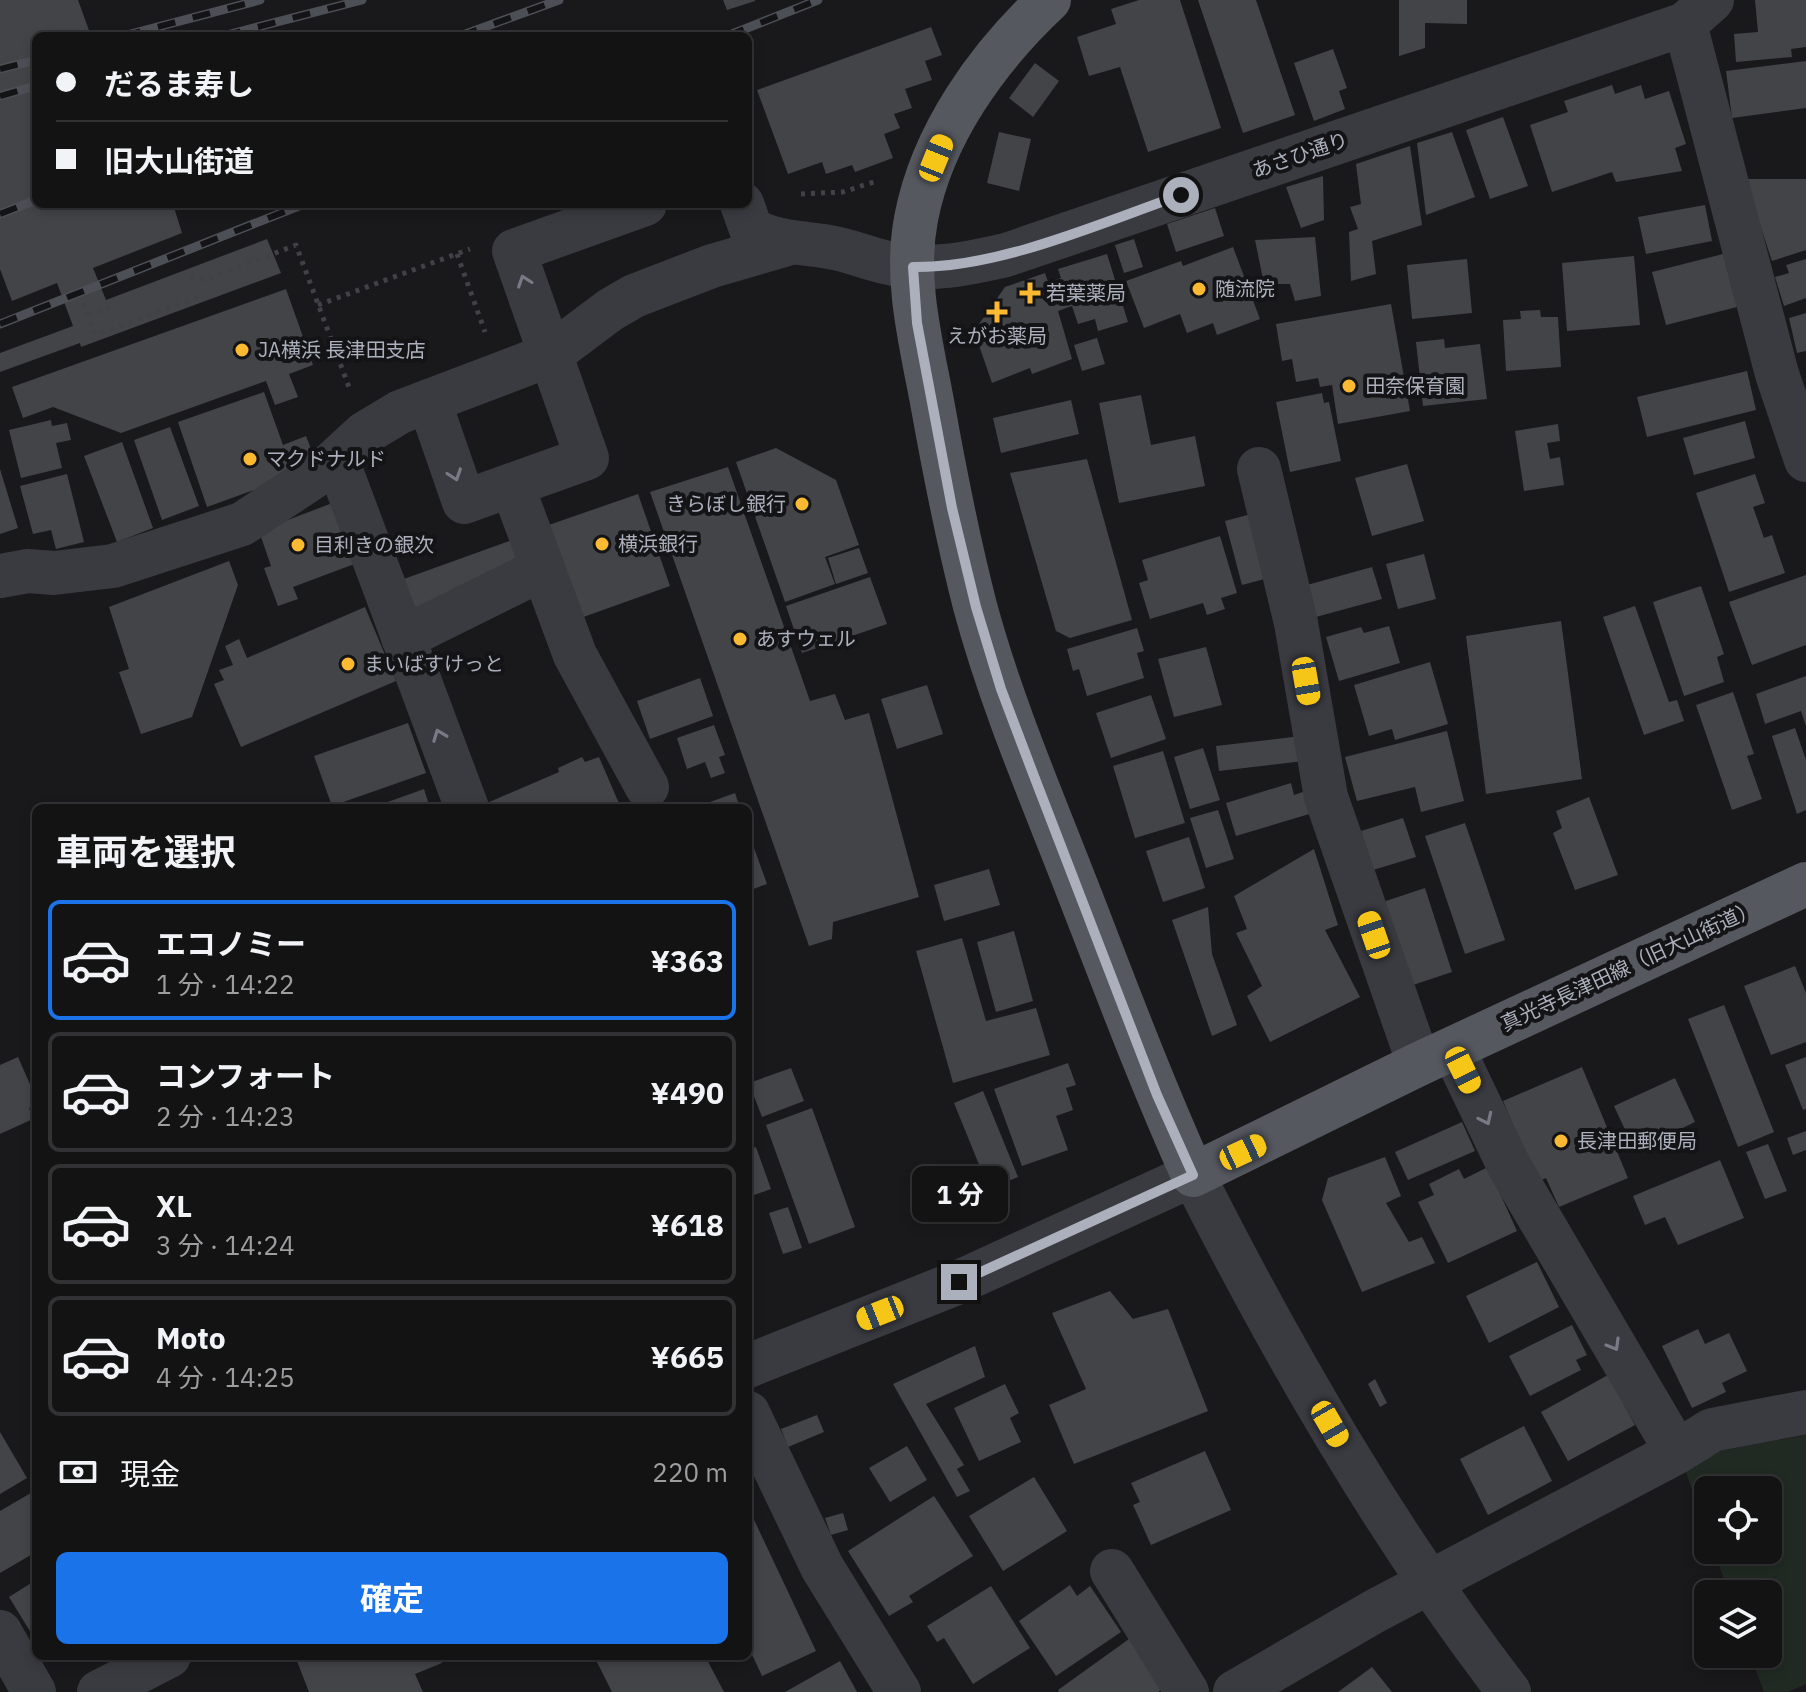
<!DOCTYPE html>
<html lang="ja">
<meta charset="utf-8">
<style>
:root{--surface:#131314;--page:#1c1c1d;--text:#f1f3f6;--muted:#9d9ea0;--line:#323234;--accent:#1a73e8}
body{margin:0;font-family:"IBM Plex Sans","Noto Sans JP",sans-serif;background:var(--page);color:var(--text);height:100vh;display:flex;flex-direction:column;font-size:30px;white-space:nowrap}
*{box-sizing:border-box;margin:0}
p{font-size:26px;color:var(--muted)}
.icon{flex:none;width:44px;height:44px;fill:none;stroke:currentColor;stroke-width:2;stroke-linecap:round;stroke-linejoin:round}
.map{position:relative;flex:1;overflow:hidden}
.details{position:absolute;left:32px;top:804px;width:720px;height:856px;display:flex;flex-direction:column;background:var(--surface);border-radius:12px;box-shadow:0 4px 12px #0003,0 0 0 2px var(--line)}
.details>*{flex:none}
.guide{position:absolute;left:32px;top:32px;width:720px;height:176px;border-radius:12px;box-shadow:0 4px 12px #0003,0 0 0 2px var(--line);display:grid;align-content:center;height:176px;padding:0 24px;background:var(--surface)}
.tools{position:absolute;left:1694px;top:1476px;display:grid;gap:16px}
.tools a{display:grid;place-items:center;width:88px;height:88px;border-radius:12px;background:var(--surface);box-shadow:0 4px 12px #0003,0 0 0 2px var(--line);font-size:40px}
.end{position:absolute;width:36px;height:36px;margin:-18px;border:10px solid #abb0bc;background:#111;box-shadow:0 0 0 4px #111}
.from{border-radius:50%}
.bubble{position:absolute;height:56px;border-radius:12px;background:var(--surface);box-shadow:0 4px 12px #0003,0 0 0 2px var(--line);font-size:26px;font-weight:700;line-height:56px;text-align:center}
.car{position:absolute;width:24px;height:48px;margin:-24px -12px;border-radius:10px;box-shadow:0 0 6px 2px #0007;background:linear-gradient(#f5c518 24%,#345 0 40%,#f5c518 0 76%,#345 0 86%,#f5c518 0)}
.guide b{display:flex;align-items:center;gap:28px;height:76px;font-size:30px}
.guide b+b{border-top:2px solid var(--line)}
.guide i{width:20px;height:20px;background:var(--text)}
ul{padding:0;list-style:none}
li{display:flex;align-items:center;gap:24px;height:120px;margin:0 16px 12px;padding:0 8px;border:4px solid var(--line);border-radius:12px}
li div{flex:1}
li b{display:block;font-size:30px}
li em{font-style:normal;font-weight:700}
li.active{border-color:var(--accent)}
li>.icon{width:72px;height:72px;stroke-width:1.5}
h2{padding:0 24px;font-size:36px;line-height:96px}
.pay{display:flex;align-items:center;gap:20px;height:88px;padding:0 24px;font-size:30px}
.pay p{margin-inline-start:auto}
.action{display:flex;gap:16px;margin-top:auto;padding:16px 24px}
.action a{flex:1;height:92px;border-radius:12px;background:var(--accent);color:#fff;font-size:32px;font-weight:700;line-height:92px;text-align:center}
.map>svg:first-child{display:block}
</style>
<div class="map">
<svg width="1806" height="1692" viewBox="0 0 1806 1692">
<rect width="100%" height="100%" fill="#19191b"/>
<path fill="#202a22" d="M1806 1435V1684L1788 1692H1764L1750 1654H1768V1594H1729L1714 1550H1768V1490H1708V1534L1686 1473 1719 1451Z"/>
<g fill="#434448">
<path d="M0 0H78L91 36H36V204H173L182 233 93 268 106 300 267 239 281 273 81 347 80 343 0 372V353L73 326 57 283 12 301 0 269Z"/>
<path d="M723 0H755V1L727 10Z"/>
<path d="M1139 0H1180L1221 128 1148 152 1120 67 1089 76 1077 37 1116 24 1111 9Z"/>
<path d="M1198 0H1256L1295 115 1243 133Z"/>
<path d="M1399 0H1467V24L1425 23V48L1399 56Z"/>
<path d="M1755 0H1806V47L1791 49 1792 57 1736 62 1734 34 1758 32Z"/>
<path d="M931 27 942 55 925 61 932 80 905 89 912 108 894 114 900 128 884 134 893 158 855 172 852 165 826 174 822 162 788 174 757 90Z"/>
<path d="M1333 49 1347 88 1339 91 1345 109 1314 121 1294 63Z"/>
<path d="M1806 61V108L1732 118 1726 71Z"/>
<path d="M1035 63 1059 81 1033 117 1009 98Z"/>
<path d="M1612 85 1615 94 1641 85 1645 99 1669 91 1686 144 1675 148 1682 171 1616 182 1612 172 1552 192 1530 125 1568 112 1564 101Z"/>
<path d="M1503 117 1528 186 1490 199 1466 130Z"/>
<path d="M999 132 1031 139 1019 191 987 183Z"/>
<path d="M1452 132 1475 197 1426 215 1417 143Z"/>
<path d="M1410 146 1422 225 1372 241 1376 274 1351 281 1349 232 1358 229 1350 207 1361 204 1356 164Z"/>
<path d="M1323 176 1324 220 1301 228 1286 187Z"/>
<path d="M1745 179H1806V250L1772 261Z"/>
<path d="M1705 205 1712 241 1646 254 1638 217Z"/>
<path d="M1215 208 1224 236 1176 252 1167 224Z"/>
<path d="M1315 237 1321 296 1295 301 1290 284H1264L1255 240Z"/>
<path d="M1134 239 1143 267 1124 273 1115 245Z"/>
<path d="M1233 247 1260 319 1217 335 1213 323 1187 333 1180 314 1144 328 1126 281 1181 261 1183 266Z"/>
<path d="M1107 254 1128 322 1098 331 1095 319 1078 324 1072 306 1058 311 1072 359 1032 374 1030 368 992 383 974 331 1005 287 1045 273 1048 282 1061 278 1058 269Z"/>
<path d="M1723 254 1737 307 1666 325 1652 272Z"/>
<path d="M1634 256 1640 325 1567 331 1562 263Z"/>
<path d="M1467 259 1472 313 1412 319 1407 265Z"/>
<path d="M1806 259V298L1784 306 1775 277 1789 273 1786 265Z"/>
<path d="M286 289 313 365 289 374 298 397 275 405 266 381 121 433 53 407 23 418 12 387Z"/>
<path d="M1391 304 1410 411 1338 424 1332 385 1320 387 1318 378 1296 382 1292 359 1282 361 1276 324Z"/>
<path d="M1540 310 1541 317H1558L1561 367 1506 371 1503 320 1521 319 1520 311Z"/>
<path d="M1806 313V351L1797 353 1789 318Z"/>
<path d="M1097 338 1105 364 1082 371 1074 345Z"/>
<path d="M1444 339 1445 348 1480 344 1487 399 1423 406 1416 342Z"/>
<path d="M1747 371 1756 410 1647 437 1637 397Z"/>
<path d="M264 392 283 445 306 436 316 462 293 476 207 507 178 422Z"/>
<path d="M1322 393 1324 403 1329 402 1341 461 1290 472 1276 402Z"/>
<path d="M1141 395 1151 445 1195 436 1205 486 1119 503 1099 403Z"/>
<path d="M1071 400 1079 434 1001 453 993 418Z"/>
<path d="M51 420 52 426 67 423 71 440 56 443 62 468 21 478 9 430Z"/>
<path d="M1745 421 1755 458 1694 475 1683 438Z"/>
<path d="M1558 424 1560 441 1547 443 1550 459 1560 457 1564 485 1524 491 1515 431Z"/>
<path d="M170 427 199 506 162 520 134 440Z"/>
<path d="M122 442 153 528 117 542 84 456Z"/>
<path d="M776 448 836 480 859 545 825 557 835 584 785 602 736 462Z"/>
<path d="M1087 459 1132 620 1070 638 1056 631 1010 473Z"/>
<path d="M1407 464 1424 521 1372 536 1355 478Z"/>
<path d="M728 467 810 701 835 694 845 720 869 713 919 897 833 922 832 939 809 946 650 492Z"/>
<path d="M0 469 18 528 0 534Z"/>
<path d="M67 474 84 542 56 549 51 530 33 534 20 486Z"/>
<path d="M1755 474 1765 503 1753 507 1764 538 1772 535 1785 573 1729 592 1696 493Z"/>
<path d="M638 494 670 586 575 620 543 527Z"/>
<path d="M335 502 357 563 293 587 298 599 278 606 264 568 271 566 259 531Z"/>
<path d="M1255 513 1272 577 1242 585 1225 521Z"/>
<path d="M1220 536 1237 593 1221 598 1225 609 1207 615 1203 603 1150 619 1139 583 1148 580 1142 560Z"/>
<path d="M515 539 526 571 413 616 401 580Z"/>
<path d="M859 548 868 573 836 584 828 558Z"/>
<path d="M1424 554 1436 599 1398 609 1386 564Z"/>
<path d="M229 561 238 585 192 717 141 734 119 672 129 669 109 607Z"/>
<path d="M1372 567 1382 599 1316 617 1307 585Z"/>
<path d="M1806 575V645L1752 665 1729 602Z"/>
<path d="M870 577 887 624 802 653 786 606Z"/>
<path d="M1701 586 1724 654 1717 657 1724 682 1684 696 1653 602Z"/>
<path d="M1635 606 1669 702 1677 700 1684 721 1644 735 1603 617Z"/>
<path d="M365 607 396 681 241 747 214 684 224 680 219 670 233 665 225 646 239 639 247 658Z"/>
<path d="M1561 621 1582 779 1486 794 1466 636Z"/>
<path d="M1389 626 1400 663 1339 681 1326 637 1361 627 1364 633Z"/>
<path d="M1137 628 1144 651 1137 653 1144 678 1087 696 1079 669 1073 671 1067 649Z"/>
<path d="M1206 647 1222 705 1174 717 1158 659Z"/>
<path d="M1430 662 1448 724 1395 740 1392 729 1369 736 1354 685Z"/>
<path d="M1806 676V726L1801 711 1765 724 1756 694Z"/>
<path d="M700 678 713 716 650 739 637 701Z"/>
<path d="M927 685 943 734 897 749 881 699Z"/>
<path d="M1733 692 1754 754 1747 756 1762 799 1732 810 1696 705Z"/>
<path d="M1151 695 1166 739 1111 758 1096 713Z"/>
<path d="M408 723 426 773 332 806 314 756Z"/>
<path d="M714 725 725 755 719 757 725 773 711 778 705 762 687 769 677 738Z"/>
<path d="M1795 728 1806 760V810L1797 814 1772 736Z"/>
<path d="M1447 731 1464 801 1421 812 1415 787 1357 801 1345 757Z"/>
<path d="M1301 736 1304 761 1219 771 1216 746Z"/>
<path d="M1203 748 1220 800 1190 809 1174 757Z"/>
<path d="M1163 751 1185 823 1135 838 1113 766Z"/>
<path d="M582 757 585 762 599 757 621 808H489L487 803 559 772 558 768Z"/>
<path d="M1291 783 1294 795 1309 790 1316 812 1236 836 1226 803Z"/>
<path d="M424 789 430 808H371Z"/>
<path d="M735 793 740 808H712L710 802Z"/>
<path d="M1589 797 1618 875 1575 890 1553 833 1562 828 1556 811Z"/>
<path d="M1218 810 1234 859 1206 868 1190 818Z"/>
<path d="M1403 818 1416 857 1373 870 1361 831Z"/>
<path d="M1465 823 1505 940 1465 954 1425 836Z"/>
<path d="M748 831 767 884 748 891Z"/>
<path d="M1189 837 1205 888 1163 902 1146 851Z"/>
<path d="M1314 849 1338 925 1325 930 1360 997 1270 1042 1247 996 1262 986 1236 933 1247 929 1234 896Z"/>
<path d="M989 869 1000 905 944 921 934 885Z"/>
<path d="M1425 888 1452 972 1410 986 1383 902Z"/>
<path d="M1208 907 1212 954 1237 1025 1212 1036 1172 920Z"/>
<path d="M1014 931 1033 1001 996 1012 977 942Z"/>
<path d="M962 938 986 1021 1036 1008 1050 1055 953 1083 916 951Z"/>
<path d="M1795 966 1806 993V1042L1771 1055 1744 986Z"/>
<path d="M1724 1005 1774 1132 1738 1147 1688 1019Z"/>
<path d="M18 1057 36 1098V1105L29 1108 33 1119 0 1134V1065Z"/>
<path d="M1806 1057V1109L1803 1110 1785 1065Z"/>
<path d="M1068 1063 1076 1085 1066 1088 1073 1110 1056 1116 1068 1150 1022 1166 994 1089Z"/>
<path d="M1582 1067 1628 1178 1559 1207 1546 1178 1537 1182 1503 1101Z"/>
<path d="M791 1068 804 1101 762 1117 749 1083Z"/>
<path d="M1675 1078 1695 1122 1635 1151 1614 1106Z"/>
<path d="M983 1091 1018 1177 989 1189 954 1103Z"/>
<path d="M812 1108 855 1227 809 1244 766 1125Z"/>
<path d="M1462 1122 1475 1151 1408 1180 1395 1152Z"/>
<path d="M1806 1131V1150L1793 1155 1787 1138Z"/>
<path d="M1768 1144 1787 1191 1765 1199 1746 1152Z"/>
<path d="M756 1147 771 1189 748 1197V1150Z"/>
<path d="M1385 1157 1401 1196 1386 1203 1409 1242 1422 1237 1435 1263 1362 1292 1322 1200 1328 1178Z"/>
<path d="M1720 1160 1744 1218 1678 1245 1665 1217 1645 1225 1633 1196Z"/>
<path d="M1488 1167 1517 1231 1448 1263 1418 1202 1434 1195 1429 1184 1459 1169 1464 1179Z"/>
<path d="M788 1207 802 1248 783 1254 769 1213Z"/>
<path d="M1537 1262 1559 1307 1489 1343 1466 1296Z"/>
<path d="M1110 1291 1133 1319 1168 1309 1208 1411 1074 1464 1049 1405 1086 1389 1052 1313Z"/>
<path d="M1572 1325 1587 1355 1576 1360 1581 1370 1530 1396 1509 1356Z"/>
<path d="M1698 1329 1705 1344 1729 1333 1747 1371 1722 1383 1726 1392 1692 1408 1662 1346Z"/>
<path d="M975 1346 985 1377 926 1404 964 1465 957 1469 970 1491 957 1497 893 1384Z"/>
<path d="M1608 1375 1635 1425 1568 1461 1541 1412Z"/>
<path d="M1375 1379 1387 1403 1380 1407 1368 1384Z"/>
<path d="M1005 1384 1019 1413 1010 1418 1021 1442 979 1461 954 1408Z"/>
<path d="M817 1415 824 1432 788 1447 781 1429Z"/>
<path d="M1524 1426 1552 1481 1488 1515 1460 1459Z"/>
<path d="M0 1432 27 1478 0 1494Z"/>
<path d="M907 1446 927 1480 890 1502 869 1468Z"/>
<path d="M1205 1451 1231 1510 1151 1545 1133 1505 1140 1502 1131 1483Z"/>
<path d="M1034 1477 1067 1531 1003 1571 969 1516Z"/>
<path d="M36 1490V1552L0 1573V1511Z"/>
<path d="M934 1496 973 1556 909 1596 913 1602 889 1616 848 1551Z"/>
<path d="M748 1507 816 1651 762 1676 748 1646Z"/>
<path d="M843 1513 848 1530 831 1535 825 1518Z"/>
<path d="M36 1580V1641L9 1597Z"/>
<path d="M1070 1585 1077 1596 1090 1586 1121 1632 1056 1676 1019 1621Z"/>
<path d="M991 1586 1030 1648 973 1684 944 1638 937 1642 927 1626Z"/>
<path d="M1129 1639 1164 1688 1158 1692H1059L1058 1690Z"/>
<path d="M295 1656H439L442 1663 415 1674 423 1692H309Z"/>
<path d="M594 1656H705L724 1692H612Z"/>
<path d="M840 1661 857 1692H785Z"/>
<path d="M1372 1667 1392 1692H1338Z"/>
</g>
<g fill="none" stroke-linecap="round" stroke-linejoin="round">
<g stroke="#404248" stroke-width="5" stroke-dasharray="4 6" stroke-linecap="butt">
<path d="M801 194 843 192 877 181"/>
<path d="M457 254 485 332"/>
<path d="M190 277 205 280 296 245 350 390"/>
<path d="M83 303 95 335 198 297"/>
<path d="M318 305 470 249"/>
<path d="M88 315 110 307"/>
</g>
<g stroke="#3a3b41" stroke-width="44">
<path d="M1685 24 1777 374 1806 460"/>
<path d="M742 204 751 229C776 243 801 242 829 247 849 250 869 259 889 263 929 272 967 264 1006 255L1685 24 1712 0"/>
<path d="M429 401 464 502 587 458 514 251 645 204"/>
<path d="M337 460 467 808"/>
<path d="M1259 469 1296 623 1326 797 1419 1064"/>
<path d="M512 485 575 655 647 787"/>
<path d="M0 576 28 571 54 573 113 566 242 524 327 468 365 433 400 412 550 355 610 310 634 296 712 266 791 243"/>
<path d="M403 638 542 569"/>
<path d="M1453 1049 1509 1166 1677 1452"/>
<path d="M748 1366 959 1282 1193 1175C1284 1355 1386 1532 1509 1692"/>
<path d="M748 1413 822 1567 899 1692"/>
<path d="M1112 1571 1187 1692"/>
<path d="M0 1632 34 1692"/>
<path d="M99 1692 169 1656"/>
<path d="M1235 1692 1375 1611 1677 1452 1712 1430 1806 1412"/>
</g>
<path stroke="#565860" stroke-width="44" d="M1049 0C988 57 932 134 916 219 904 282 922 346 933 407 945 474 958 540 975 606 1002 706 1044 802 1081 898 1117 991 1152 1084 1193 1175L1419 1064 1806 884"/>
<g stroke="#4d4f56" stroke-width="9">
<g id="rail">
<path d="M123 36 260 0"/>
<path d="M223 36 362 0"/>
<path d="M460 36 559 0"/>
<path d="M727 36 818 0"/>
<path d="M0 69 36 60"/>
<path d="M0 96 36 86"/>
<path d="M0 214 36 200"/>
<path d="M0 324 304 204"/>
</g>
</g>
<use href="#rail" stroke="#141417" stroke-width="6" stroke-dasharray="18" stroke-linecap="butt"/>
</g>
<defs><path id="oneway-chevron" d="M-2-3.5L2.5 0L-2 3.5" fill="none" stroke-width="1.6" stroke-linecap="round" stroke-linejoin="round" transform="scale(2)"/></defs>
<g stroke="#787b85">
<use href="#oneway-chevron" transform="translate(524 281) rotate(-109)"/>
<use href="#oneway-chevron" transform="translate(455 475) rotate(71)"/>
<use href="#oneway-chevron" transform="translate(439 735) rotate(-111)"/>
<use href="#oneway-chevron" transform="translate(1486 1119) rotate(65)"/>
<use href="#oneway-chevron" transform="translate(1614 1345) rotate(60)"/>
</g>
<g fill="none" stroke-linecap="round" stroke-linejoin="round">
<path stroke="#abb0bc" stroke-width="10" d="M959 1282 1193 1175 1157 1095 1034 776 1001 689 976 607 952 508 917 323 913 267C1000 268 1098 224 1181 195"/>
</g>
<g fill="#fbba31" stroke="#141417" stroke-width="3">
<circle cx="1199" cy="289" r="8"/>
<path d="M1026 281h8v8h8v8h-8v8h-8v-8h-8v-8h8z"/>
<path d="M993 300h8v8h8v8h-8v8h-8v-8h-8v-8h8z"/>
<circle cx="242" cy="350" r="8"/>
<circle cx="1349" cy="386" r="8"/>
<circle cx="250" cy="459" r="8"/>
<circle cx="802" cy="504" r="8"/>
<circle cx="602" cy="544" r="8"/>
<circle cx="298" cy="545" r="8"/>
<circle cx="740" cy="639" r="8"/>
<circle cx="348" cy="664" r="8"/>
<circle cx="1561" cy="1141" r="8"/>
</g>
<g text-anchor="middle" stroke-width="8" stroke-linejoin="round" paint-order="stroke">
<g font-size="20" fill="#abb0bc" stroke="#141417">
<text transform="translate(1300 155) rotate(-19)" y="7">あさひ通り</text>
<text transform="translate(1629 966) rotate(-25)" y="7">真光寺長津田線（旧大山街道）</text>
</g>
<g font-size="20" fill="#abb0bc" stroke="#141417" text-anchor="start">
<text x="1215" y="296">随流院</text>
<text x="1046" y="300">若葉薬局</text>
<text x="997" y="343" text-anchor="middle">えがお薬局</text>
<text x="258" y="357">JA横浜 長津田支店</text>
<text x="1365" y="393">田奈保育園</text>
<text x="266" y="466">マクドナルド</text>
<text x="786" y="511" text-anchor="end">きらぼし銀行</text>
<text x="618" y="551">横浜銀行</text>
<text x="314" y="552">目利きの銀次</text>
<text x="756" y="646">あすウェル</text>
<text x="364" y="671">まいばすけっと</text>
<text x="1577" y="1148">長津田郵便局</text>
</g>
</g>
</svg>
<div class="tools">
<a><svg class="icon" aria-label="locate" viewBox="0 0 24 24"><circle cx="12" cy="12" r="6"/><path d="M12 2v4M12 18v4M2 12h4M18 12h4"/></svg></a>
<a><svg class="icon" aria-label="layers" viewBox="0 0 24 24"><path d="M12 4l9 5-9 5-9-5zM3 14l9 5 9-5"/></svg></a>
</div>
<i class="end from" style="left:1181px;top:195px"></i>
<i class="end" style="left:959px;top:1282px"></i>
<div class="bubble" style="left:912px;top:1166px;width:96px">1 分</div>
<i class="car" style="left:936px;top:158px;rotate:22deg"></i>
<i class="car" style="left:1306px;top:681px;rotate:170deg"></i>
<i class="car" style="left:1374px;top:935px;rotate:341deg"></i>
<i class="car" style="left:1463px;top:1070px;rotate:154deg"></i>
<i class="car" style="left:1243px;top:1152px;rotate:65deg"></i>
<i class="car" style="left:880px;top:1313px;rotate:248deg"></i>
<i class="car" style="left:1330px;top:1424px;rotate:150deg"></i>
<div class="guide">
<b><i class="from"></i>だるま寿し</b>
<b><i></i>旧大山街道</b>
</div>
<section class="details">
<h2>車両を選択</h2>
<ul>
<li class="active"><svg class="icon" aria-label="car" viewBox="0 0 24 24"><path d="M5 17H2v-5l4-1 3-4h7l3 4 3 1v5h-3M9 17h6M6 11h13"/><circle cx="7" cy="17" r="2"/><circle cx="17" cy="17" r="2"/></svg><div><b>エコノミー</b><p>1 分 · 14:22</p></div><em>¥363</em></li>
<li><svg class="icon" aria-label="car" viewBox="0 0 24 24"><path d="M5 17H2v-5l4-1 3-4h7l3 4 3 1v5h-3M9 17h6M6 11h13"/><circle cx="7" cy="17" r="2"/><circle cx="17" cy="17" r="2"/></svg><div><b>コンフォート</b><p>2 分 · 14:23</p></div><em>¥490</em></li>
<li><svg class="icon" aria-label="car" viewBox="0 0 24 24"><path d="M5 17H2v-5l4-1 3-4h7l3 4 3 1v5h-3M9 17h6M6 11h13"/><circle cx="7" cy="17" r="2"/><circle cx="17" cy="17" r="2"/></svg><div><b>XL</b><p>3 分 · 14:24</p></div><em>¥618</em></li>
<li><svg class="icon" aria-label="car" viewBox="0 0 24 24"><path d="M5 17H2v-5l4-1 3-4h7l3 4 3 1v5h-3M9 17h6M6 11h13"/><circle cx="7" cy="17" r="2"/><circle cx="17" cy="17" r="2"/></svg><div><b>Moto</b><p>4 分 · 14:25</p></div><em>¥665</em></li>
</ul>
<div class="pay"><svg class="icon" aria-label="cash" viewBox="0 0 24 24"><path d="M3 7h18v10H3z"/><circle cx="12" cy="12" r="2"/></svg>現金<p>220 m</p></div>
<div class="action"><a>確定</a></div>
</section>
</div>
